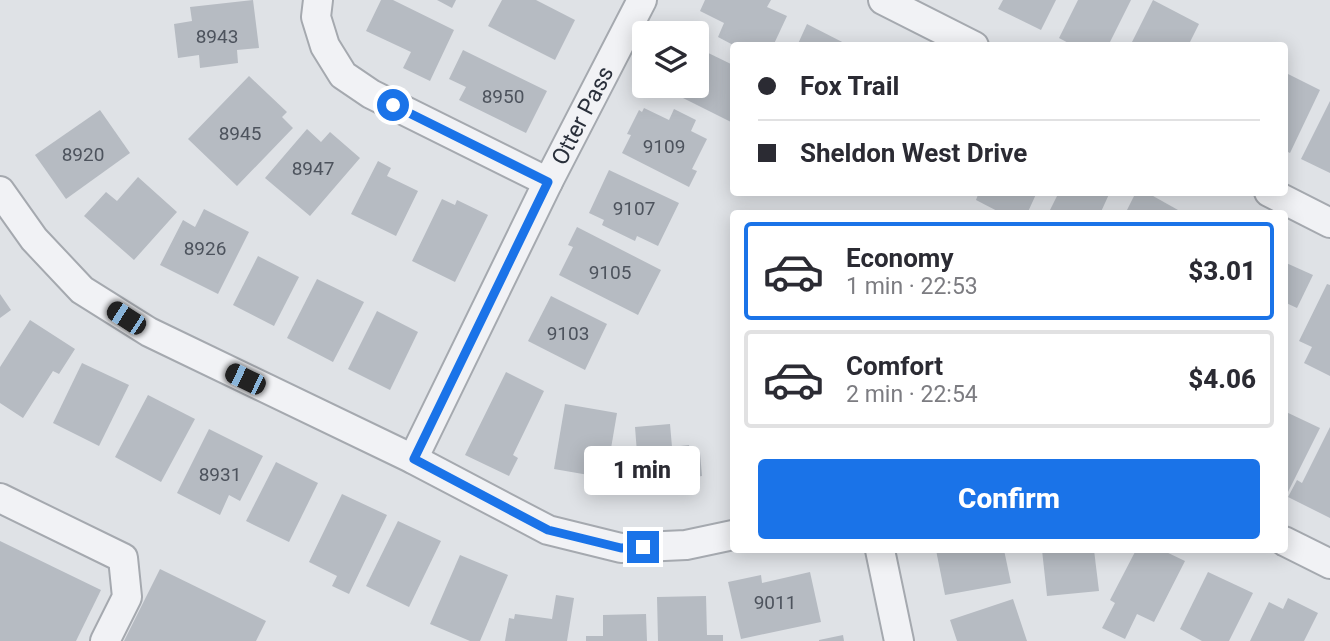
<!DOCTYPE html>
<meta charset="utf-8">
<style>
:root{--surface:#fff;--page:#f2f2f3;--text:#2b2b33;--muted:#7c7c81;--line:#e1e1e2;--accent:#1a73e8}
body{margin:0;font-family:Roboto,sans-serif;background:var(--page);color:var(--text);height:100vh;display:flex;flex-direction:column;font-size:26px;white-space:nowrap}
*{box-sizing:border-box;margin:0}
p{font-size:23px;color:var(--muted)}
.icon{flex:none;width:38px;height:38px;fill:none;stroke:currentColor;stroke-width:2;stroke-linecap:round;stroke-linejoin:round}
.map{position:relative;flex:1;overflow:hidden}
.details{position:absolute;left:730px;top:210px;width:558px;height:343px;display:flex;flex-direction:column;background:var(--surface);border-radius:7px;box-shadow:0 4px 18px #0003}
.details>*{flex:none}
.guide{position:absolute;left:730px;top:42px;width:558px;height:154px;border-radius:7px;box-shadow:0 4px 18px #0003;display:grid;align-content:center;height:154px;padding:0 28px;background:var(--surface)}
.buttons{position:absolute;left:632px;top:21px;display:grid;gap:14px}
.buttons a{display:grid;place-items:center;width:77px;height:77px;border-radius:7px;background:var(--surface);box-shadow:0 4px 18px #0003;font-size:35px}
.end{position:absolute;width:32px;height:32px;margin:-16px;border:9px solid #1a73e8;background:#fff;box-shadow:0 0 0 4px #fff}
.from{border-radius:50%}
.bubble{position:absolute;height:49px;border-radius:7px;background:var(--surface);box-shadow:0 4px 18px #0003;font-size:23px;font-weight:800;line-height:49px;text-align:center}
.car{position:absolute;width:21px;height:42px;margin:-21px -10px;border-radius:9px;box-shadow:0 0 5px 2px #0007;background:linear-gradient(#222 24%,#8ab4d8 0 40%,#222 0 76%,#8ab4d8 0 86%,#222 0)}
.guide b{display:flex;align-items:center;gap:24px;height:66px;font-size:26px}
.guide b+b{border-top:2px solid var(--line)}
.guide i{width:18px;height:18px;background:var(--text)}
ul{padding:12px 0 0;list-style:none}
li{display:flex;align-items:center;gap:21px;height:98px;margin:0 14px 10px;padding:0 14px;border:4px solid var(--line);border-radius:7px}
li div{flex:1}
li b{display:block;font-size:26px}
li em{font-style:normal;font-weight:800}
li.on{border-color:var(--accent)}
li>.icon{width:63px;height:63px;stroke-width:1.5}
.primary-button{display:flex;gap:14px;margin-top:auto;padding:14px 28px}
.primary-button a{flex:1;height:80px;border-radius:7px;background:var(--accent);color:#fff;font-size:28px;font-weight:800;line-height:80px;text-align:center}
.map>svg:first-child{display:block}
</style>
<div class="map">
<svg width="1330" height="641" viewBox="0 0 1330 641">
<rect width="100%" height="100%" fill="#dfe2e6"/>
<g fill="#b6bbc2">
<path d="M253 0 259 48 237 50 238 63 200 68 199 55 178 58 174 24 192 21 190 7Z"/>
<path d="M381 0H393L454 30 430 81 403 68 411 52 366 31Z"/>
<path d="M437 0H456L452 8Z"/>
<path d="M502 0H536L575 20 555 60 488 26Z"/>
<path d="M705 0H771L767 7 787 16 773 46H735L718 37 724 23 700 11Z"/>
<path d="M1003 0H1056L1041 30 998 9Z"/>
<path d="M1078 0H1131L1108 46H1074L1059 38Z"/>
<path d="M1153 0 1199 24 1188 46H1130Z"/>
<path d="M807 24 850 46H797Z"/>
<path d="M696 47 733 65V123L659 86H696Z"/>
<path d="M463 50 547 91 526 133 459 100 466 87 449 79Z"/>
<path d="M1284 72 1320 90 1290 153 1284 150Z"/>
<path d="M249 76 287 112 282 117 293 128 237 186 188 139Z"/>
<path d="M1330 101V173L1301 159Z"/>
<path d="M644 108 669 120 674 109 696 120 691 131 707 139 692 169 697 171 689 187 622 153 631 135 627 134 639 110 642 112Z"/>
<path d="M100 110 130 153 66 199 35 155Z"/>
<path d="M307 129 321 142 330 132 360 158 310 216 265 178Z"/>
<path d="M378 161 391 168 387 176 418 191 396 236 351 214Z"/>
<path d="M609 170 679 203 658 246 637 236 635 241 602 225 604 220 589 213Z"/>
<path d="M138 177 177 212 134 260 84 216 106 192 117 201Z"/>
<path d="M979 192H1037L1027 214H1003L976 200Z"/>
<path d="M1059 192H1110L1100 214H1048Z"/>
<path d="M1136 192H1146L1178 210 1176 214H1125Z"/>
<path d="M442 199 455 205 457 200 488 215 455 282 412 261Z"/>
<path d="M204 209 249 232 218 294 160 265 183 220 195 227Z"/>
<path d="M577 227 661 270 638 315 559 275 573 247 568 245Z"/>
<path d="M258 256 299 277 274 326 233 305Z"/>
<path d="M1284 262 1313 275 1297 308 1284 302Z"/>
<path d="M317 279 364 302 333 362 287 338Z"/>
<path d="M1327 284 1330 285V376L1304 363 1312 347 1299 341Z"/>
<path d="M0 294 11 310 0 318Z"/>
<path d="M551 296 607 324 585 370 528 341Z"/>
<path d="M377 311 418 332 390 390 348 369Z"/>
<path d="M30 320 75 349 59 374 53 371 23 418 0 403V367Z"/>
<path d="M82 363 129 385 99 446 53 423Z"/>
<path d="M506 372 544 391 513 455 518 458 509 476 465 455Z"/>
<path d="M148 395 195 419 161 482 115 457Z"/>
<path d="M565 404 617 413 606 478 554 469Z"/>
<path d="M1284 411 1320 428 1284 500Z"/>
<path d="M670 424 672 447 689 445 690 454 700 453 702 476 675 480 676 487 627 491 625 468 638 466 635 427Z"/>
<path d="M1330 427V518L1288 497 1297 480 1302 483Z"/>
<path d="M209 429 263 456 240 501 229 495 220 515 177 493Z"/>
<path d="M276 462 318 483 289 542 246 521Z"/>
<path d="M342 494 387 515 349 594 332 586 337 576 309 562Z"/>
<path d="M398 521 441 541 409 607 366 586Z"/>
<path d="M0 541 101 590 76 641H0Z"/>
<path d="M936 550H1004L1011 583 945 595Z"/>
<path d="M1042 550H1094L1099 591 1047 596Z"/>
<path d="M1136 550H1162L1185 561 1154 622 1137 614 1125 639 1102 628 1115 603 1110 600Z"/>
<path d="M460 555 508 575 480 641H470L430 624Z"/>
<path d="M160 569 266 621 256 641H124Z"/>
<path d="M810 572 821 622 741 639 728 582 761 575 762 583Z"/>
<path d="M1208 572 1253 593 1229 641H1202L1180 629Z"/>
<path d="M556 595 574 598 567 641H505L509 618 514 619 515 614 552 619Z"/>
<path d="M706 596 707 635H723V641H658L657 597Z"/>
<path d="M1288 598 1318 613 1304 641H1250L1269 602 1283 609Z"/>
<path d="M1013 599 1027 641H957L950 620Z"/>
<path d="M646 614 647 641H586V636H603V615Z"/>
<path d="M843 635 844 641H819V640Z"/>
</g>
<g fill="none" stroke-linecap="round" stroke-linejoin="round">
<g stroke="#a5a9af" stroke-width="32">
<g id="minor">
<path d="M318 0 316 17 325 46 343 75 371 94 548 182"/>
<path d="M883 0 974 46"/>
<path d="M0 191 34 239 82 290 149 332 413 459 548 530 621 548 686 545 733 535"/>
<path d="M1269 192 1330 223"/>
<path id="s1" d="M413 459 548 182 642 0"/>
<path d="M0 498 123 558 127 597 105 641"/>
<path d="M1284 541 1330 564"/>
<path d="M880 550 899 641"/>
</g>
</g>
<use href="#minor" stroke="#f1f2f5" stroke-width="28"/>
</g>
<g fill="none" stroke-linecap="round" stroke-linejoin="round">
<path stroke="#1a73e8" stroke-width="9" d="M393 105 548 182 414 459 548 530 621 548 643 547"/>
</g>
<g text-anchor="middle" stroke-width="6" stroke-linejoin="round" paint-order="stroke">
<g font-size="19" fill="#4d535d">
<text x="217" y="43">8943</text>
<text x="503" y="103">8950</text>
<text x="240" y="140">8945</text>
<text x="664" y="153">9109</text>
<text x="83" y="161">8920</text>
<text x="313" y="175">8947</text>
<text x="634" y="215">9107</text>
<text x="205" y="255">8926</text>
<text x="610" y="279">9105</text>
<text x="568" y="340">9103</text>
<text x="220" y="481">8931</text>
<text x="775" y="609">9011</text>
</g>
<g font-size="23" fill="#2a303b" stroke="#eef0f4">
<text dy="8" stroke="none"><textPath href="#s1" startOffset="383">Otter Pass</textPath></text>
</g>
</g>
</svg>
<div class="buttons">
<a><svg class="icon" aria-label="layers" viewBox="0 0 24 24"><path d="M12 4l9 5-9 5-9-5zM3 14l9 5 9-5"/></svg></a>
</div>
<i class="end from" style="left:393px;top:105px"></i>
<i class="end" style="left:643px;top:547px"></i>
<div class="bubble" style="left:584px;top:446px;width:116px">1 min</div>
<i class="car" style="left:126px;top:318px;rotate:303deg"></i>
<i class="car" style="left:245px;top:379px;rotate:296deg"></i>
<div class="guide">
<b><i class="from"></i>Fox Trail</b>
<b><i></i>Sheldon West Drive</b>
</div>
<section class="details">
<ul>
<li class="on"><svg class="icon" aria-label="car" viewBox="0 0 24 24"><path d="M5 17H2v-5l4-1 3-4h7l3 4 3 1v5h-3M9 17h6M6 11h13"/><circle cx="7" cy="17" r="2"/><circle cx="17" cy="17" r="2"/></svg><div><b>Economy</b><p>1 min · 22:53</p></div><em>$3.01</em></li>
<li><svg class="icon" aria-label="car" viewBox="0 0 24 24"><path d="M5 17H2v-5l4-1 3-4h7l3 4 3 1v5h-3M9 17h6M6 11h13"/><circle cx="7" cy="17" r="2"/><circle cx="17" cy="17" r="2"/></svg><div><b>Comfort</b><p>2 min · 22:54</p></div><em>$4.06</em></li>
</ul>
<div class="primary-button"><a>Confirm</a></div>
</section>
</div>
